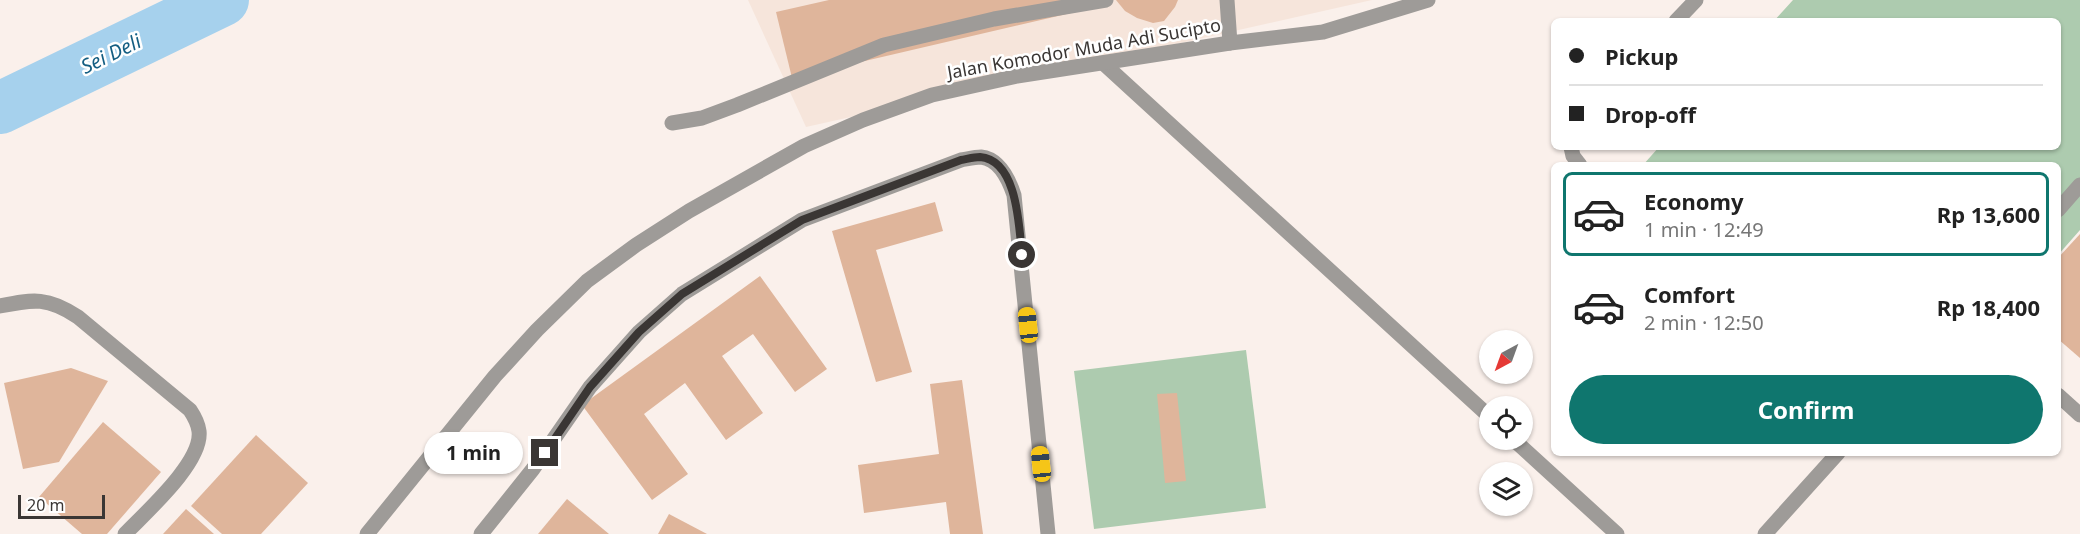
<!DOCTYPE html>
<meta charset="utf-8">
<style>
:root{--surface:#fff;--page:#f2f2f2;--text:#222;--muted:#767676;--line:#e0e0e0;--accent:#0f766e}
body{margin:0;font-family:"Noto Sans",sans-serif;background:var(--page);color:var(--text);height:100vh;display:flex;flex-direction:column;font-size:22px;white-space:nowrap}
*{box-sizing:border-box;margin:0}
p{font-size:20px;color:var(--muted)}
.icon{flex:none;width:33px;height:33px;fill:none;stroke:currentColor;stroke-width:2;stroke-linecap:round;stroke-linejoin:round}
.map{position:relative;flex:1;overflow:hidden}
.panel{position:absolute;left:1551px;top:162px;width:510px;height:294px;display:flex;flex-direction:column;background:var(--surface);border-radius:9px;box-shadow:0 2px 4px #0004}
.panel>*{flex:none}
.guide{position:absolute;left:1551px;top:18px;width:510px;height:132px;border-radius:9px;box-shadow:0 2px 4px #0004;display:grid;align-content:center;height:132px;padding:0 18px;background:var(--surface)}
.needle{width:39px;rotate:221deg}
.controls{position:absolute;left:1479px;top:330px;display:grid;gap:12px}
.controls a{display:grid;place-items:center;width:54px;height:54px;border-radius:50%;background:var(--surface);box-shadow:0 2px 4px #0004;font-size:30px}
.scale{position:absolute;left:18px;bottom:15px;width:87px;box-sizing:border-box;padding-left:6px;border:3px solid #3a3634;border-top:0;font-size:16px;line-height:21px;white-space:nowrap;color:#3a3634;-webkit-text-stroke:4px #fff;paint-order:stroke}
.end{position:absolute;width:27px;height:27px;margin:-14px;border:8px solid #3a3634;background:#fff;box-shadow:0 0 0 3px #fff}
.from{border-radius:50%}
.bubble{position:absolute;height:42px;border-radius:21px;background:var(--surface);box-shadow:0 2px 4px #0004;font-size:20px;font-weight:700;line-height:42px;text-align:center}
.car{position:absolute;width:18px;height:36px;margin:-18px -9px;border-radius:8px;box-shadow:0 0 4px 2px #0007;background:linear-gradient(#f5c518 24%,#345 0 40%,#f5c518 0 76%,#345 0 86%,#f5c518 0)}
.guide b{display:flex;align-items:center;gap:21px;height:57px;font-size:22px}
.guide b+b{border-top:2px solid var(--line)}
.guide i{width:15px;height:15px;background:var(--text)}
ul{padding:10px 0 0;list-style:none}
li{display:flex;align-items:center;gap:18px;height:84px;margin:0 12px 9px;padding:0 6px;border:3px solid transparent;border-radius:9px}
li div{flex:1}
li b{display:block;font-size:22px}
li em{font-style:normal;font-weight:700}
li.on{border-color:var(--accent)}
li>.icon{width:54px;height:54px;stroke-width:1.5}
.cta{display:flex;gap:12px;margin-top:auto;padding:12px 18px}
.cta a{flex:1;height:69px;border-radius:36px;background:var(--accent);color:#fff;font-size:24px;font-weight:700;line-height:69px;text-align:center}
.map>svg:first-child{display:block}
</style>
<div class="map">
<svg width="2080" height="534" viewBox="0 0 2080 534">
<rect width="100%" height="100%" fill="#faf0eb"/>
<path fill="#f6e5db" d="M748 0H1372L806 127Z"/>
<g fill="#adcbaf">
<path d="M1793 0H2080V230L2058 255V165H1643L1659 147H2058V21H1774Z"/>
<path d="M1246 350 1266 508 1094 529 1074 371Z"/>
</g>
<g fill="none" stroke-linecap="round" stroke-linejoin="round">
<path stroke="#a6d1ed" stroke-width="52" d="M0 108 223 0"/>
</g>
<g fill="#dfb59b">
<path d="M829 0H1081L1084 10 792 78 776 12Z"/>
<path d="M1116 0H1178L1175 7 1164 21 1153 23 1137 18 1125 11Z"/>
<path d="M935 202 943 231 876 250 912 372 876 382 832 231Z"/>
<path d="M2080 234V358L2058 339V258Z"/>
<path d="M760 276 827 369 795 392 753 334 722 356 763 413 726 440 685 383 644 414 688 474 652 500 582 405Z"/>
<path d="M71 368 108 381 59 462 23 469 4 383Z"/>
<path d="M962 380 983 534H950L946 502 864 513 858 465 939 454 930 384Z"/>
<path d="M1177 393 1186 481 1165 483 1157 394Z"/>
<path d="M103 422 161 472 107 534H82L39 497Z"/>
<path d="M256 435 308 483 261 534H222L191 506Z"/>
<path d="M567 499 609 534H538Z"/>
<path d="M186 509 214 534H163Z"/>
<path d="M669 514 707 534H658Z"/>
</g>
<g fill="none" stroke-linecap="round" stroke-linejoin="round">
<g stroke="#9e9b98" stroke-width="15">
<path d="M1227 0 1230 43"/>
<path d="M1676 21 1696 0"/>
<path d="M1103 63 1490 417"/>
<path d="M672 123 702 118 737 105 884 45 994 19 1106 0"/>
<path d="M1571 147 1573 156 1580 165"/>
<path d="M2058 210 2080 185"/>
<path d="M0 306C34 299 48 297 78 317L190 410C194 416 198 423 199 431 203 462 146 512 125 534"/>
<path d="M2058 395 2080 415"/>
<path d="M1514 440 1617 534"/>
<path d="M367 534 495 376 537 330 587 281 636 245 689 211 804 146 863 120 932 95 1017 76 1230 43 1323 32 1428 0"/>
<path d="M481 534 533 469 590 387 639 332 682 294 802 220 961 160C967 159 975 157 981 157 1000 159 1009 180 1014 195L1048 534"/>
<path d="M1765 534 1838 453"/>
</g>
</g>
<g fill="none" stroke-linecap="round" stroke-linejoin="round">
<path stroke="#3a3634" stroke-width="8" d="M545 453 590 387 639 332 682 294 802 220 961 160C967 159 974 157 980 157 1018 160 1019 228 1022 255"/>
</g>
<g text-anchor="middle" stroke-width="5" stroke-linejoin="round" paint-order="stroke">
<g font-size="18" fill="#3a3634" stroke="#fff">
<text transform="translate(1084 49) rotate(-10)" y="6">Jalan Komodor Muda Adi Sucipto</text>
</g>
<g font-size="20" font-style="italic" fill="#145e82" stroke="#fff">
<text transform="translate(111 54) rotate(-26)" y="7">Sei Deli</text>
</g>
</g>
</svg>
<div class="controls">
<a><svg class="needle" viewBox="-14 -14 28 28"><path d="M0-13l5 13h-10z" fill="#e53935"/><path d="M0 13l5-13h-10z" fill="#767676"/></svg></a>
<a><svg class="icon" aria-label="locate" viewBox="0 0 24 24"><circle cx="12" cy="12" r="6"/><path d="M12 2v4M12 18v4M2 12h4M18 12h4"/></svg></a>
<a><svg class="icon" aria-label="layers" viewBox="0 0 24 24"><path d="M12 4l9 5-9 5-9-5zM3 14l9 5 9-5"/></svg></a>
</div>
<div class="scale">20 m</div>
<i class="end from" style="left:1022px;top:255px"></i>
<i class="end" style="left:545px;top:453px"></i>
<div class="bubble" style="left:424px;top:432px;width:99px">1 min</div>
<i class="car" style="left:1028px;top:325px;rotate:354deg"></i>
<i class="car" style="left:1041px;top:464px;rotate:354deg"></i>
<div class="guide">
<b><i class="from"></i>Pickup</b>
<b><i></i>Drop-off</b>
</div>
<section class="panel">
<ul>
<li class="on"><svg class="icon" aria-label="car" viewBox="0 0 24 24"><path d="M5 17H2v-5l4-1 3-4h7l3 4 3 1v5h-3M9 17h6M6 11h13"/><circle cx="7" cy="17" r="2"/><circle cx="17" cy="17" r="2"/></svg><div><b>Economy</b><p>1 min · 12:49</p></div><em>Rp 13,600</em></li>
<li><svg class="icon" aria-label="car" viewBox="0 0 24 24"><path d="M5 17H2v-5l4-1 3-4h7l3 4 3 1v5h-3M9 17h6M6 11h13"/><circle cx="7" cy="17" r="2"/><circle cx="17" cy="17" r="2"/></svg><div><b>Comfort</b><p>2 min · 12:50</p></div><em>Rp 18,400</em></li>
</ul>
<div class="cta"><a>Confirm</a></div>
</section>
</div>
